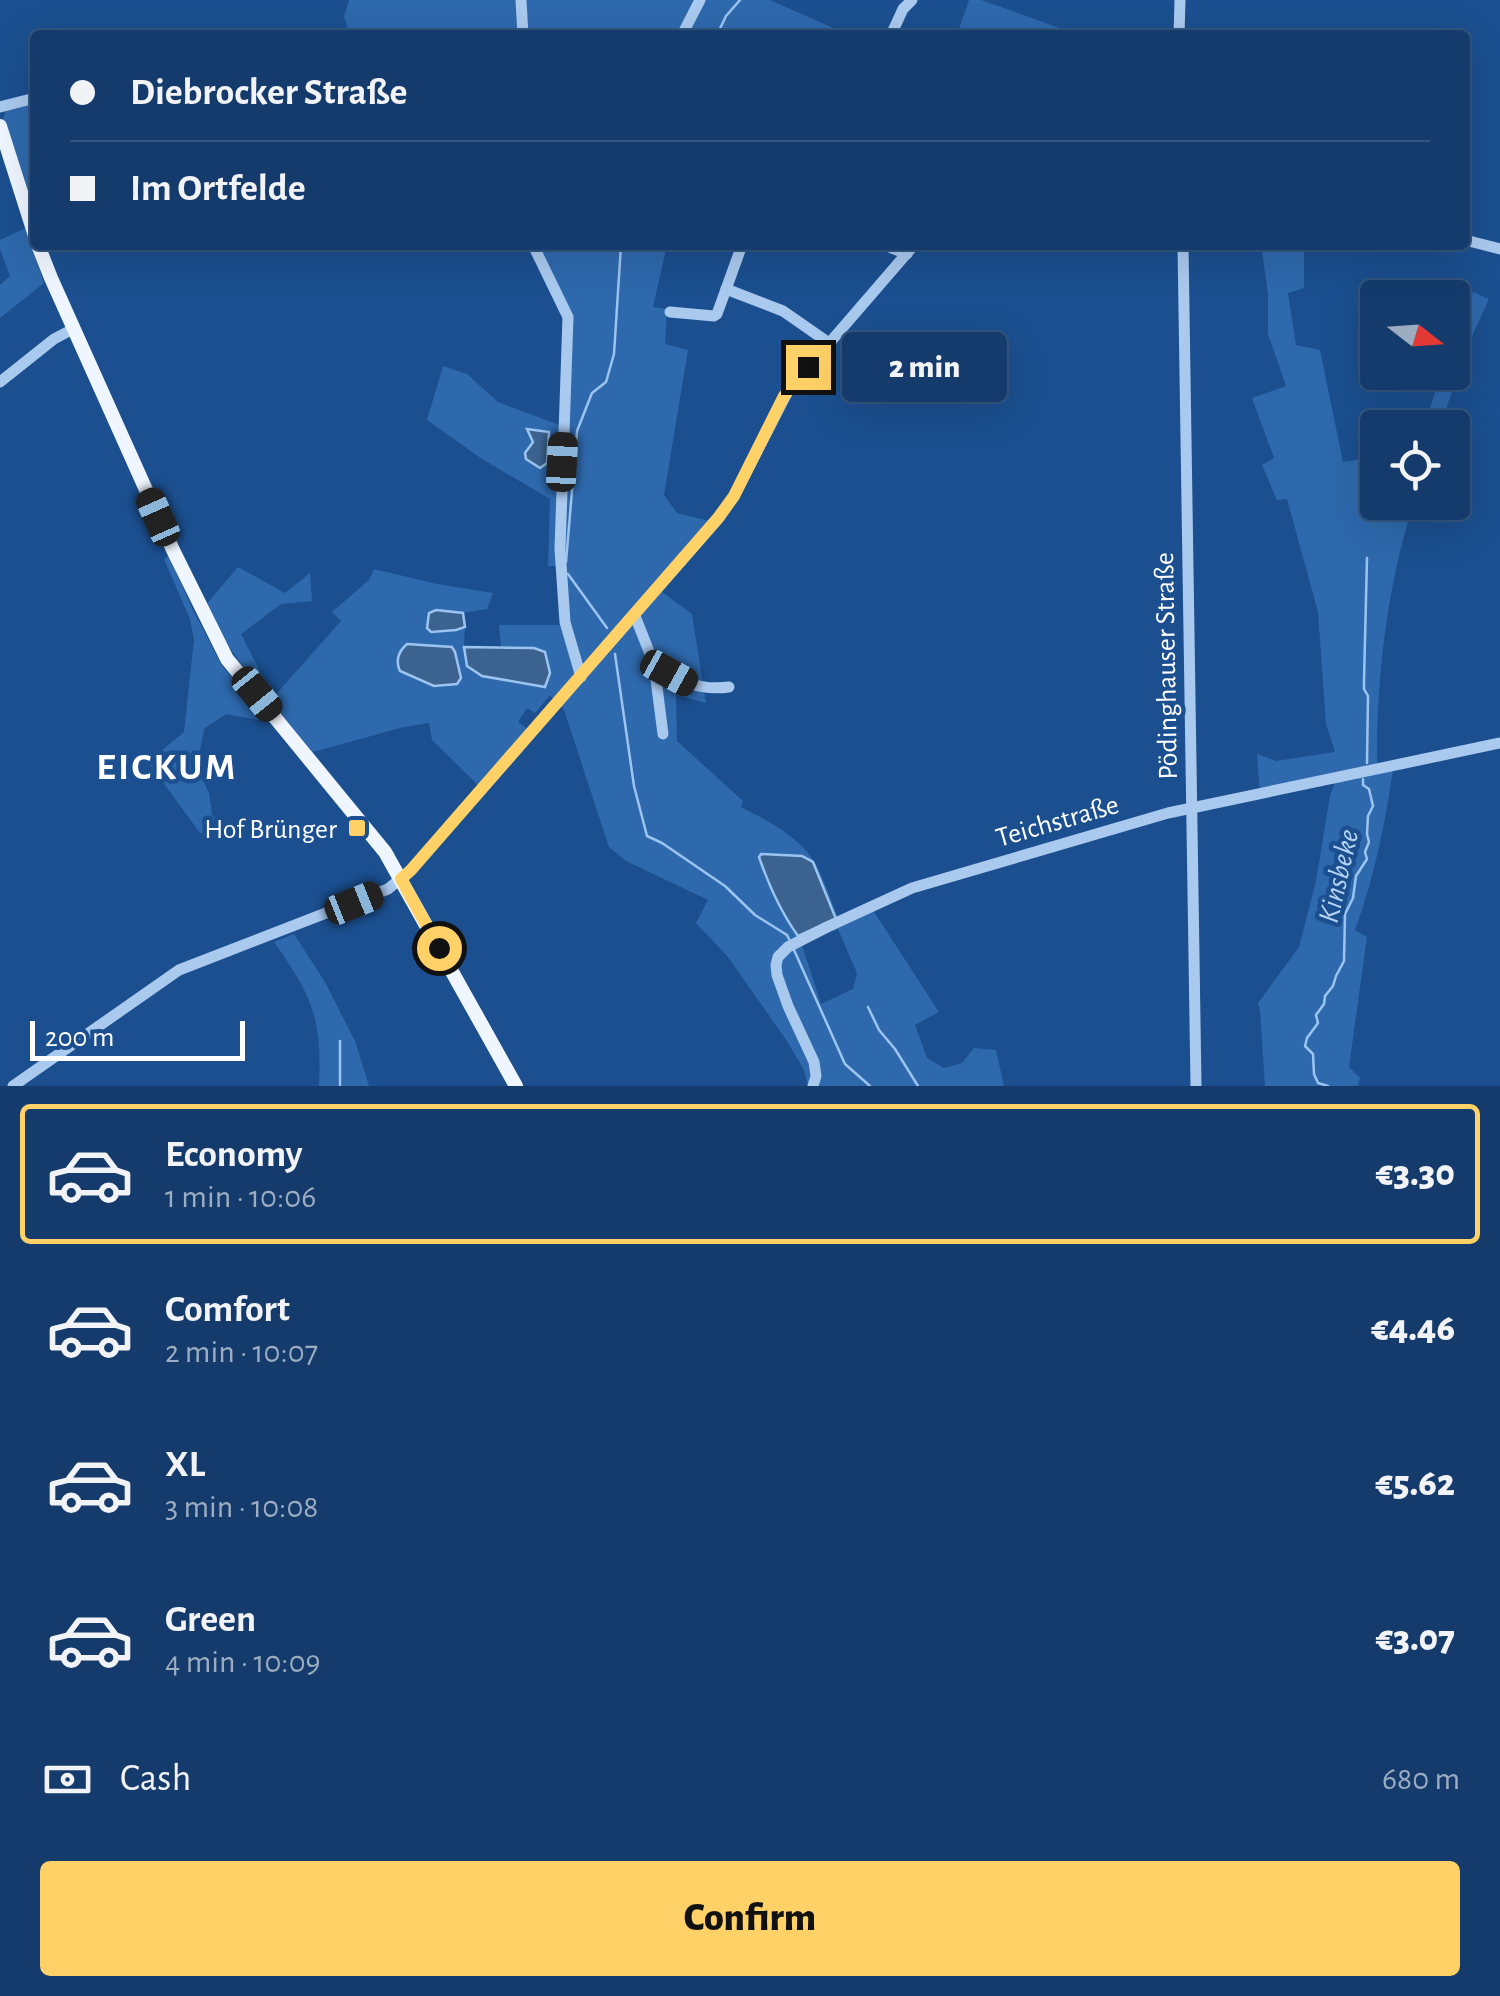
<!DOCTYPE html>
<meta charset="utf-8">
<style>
:root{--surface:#143b6b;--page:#214673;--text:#f1f3f6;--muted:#9dadc1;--line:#33557e;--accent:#ffd166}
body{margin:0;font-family:"Alegreya Sans",sans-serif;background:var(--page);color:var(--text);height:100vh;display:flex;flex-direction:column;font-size:38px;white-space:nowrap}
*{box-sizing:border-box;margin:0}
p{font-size:32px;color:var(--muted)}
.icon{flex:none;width:55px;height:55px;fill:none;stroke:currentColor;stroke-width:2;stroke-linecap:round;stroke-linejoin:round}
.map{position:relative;height:1086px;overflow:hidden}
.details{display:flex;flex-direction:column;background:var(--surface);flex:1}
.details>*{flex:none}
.banner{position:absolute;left:30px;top:30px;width:1440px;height:220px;border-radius:10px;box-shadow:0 10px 40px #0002,0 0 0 2px var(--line);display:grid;align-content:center;height:220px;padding:0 40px;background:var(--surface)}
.needle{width:65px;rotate:107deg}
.fabs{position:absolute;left:1360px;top:280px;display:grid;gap:20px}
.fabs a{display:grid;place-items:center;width:110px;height:110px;border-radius:10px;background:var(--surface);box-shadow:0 10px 40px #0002,0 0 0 2px var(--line);font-size:50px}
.scale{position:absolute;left:30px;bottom:25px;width:215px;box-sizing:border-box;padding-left:10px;border:5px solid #fff;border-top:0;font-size:28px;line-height:35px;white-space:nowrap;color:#fff;-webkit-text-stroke:8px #1b4f8f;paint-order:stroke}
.end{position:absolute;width:45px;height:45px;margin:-22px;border:12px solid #ffd166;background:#111;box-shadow:0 0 0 5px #111}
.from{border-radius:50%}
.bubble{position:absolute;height:70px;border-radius:10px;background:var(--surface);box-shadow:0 10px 40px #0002,0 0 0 2px var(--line);font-size:32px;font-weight:800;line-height:70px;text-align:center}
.car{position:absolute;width:30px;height:60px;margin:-30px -15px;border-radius:12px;box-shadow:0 0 8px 2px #0007;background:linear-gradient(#222 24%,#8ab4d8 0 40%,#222 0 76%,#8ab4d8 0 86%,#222 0)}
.banner b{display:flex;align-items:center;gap:35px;height:95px;font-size:38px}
.banner b+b{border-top:2px solid var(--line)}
.banner i{width:25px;height:25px;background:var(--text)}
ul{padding:18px 0 0;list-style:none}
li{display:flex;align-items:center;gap:30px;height:140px;margin:0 20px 15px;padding:0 20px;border:5px solid transparent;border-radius:10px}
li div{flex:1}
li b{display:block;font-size:38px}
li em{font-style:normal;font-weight:800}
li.on{border-color:var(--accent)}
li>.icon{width:90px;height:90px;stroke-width:1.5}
.pay{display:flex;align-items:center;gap:25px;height:110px;padding:0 40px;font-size:38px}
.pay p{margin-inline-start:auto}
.action{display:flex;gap:20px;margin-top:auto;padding:20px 40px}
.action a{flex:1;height:115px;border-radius:10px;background:var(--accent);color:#111;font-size:40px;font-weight:800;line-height:115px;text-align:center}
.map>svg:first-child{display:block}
</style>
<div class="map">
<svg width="1500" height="1086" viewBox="0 0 1500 1086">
<rect width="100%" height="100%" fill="#1b4f8f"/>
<g fill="#2e69ad" fill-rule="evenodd">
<path d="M349 0H770L849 35H806L799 32 797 35H350L344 17Z"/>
<path d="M969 0H981L1060 28 1058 35H957Z"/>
<path d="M35 100V217L3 119 6 109Z"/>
<path d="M26 228 44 283 0 318V285L10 276 0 249V240Z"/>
<path d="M535 245H667L653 307 667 309 665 344 688 350 664 495 677 513 709 521 654 586 692 614 706 703 676 695 677 741 743 801 741 807C768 821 801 837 816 865 825 882 831 900 838 917L869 904 939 1012 915 1025 927 1058 944 1068 962 1063 974 1048 996 1050 1004 1086H808L804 1070 787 1041 728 957 696 923 708 900 626 861 609 847 563 707 560 708 550 695 535 713 527 708 518 722 528 729 478 785 432 740 429 723 404 727 313 752 270 701 341 621 332 612 369 580 374 569 437 584 493 593 487 609 463 613 436 610 431 632 456 630 465 627 464 647 482 676 501 678 538 687 534 648 501 647 499 625H561L558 566H548L550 499 482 459 427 420 443 366 467 374 498 402 562 426 563 312ZM408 644 452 647 434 686 400 671C395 660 399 651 408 644ZM838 929 857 973 853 989 821 1004 802 945Z"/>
<path d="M1259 245 1304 247V288L1288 293 1296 345 1320 350 1343 462 1377 457 1378 502 1414 503C1387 584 1376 681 1377 766L1394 763C1386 819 1375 876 1355 930L1367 937 1349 1067 1360 1078 1358 1086H1265L1260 1011 1258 1003 1299 947 1316 881 1330 796 1336 779 1260 794 1257 754 1276 761 1335 752 1326 724 1318 612 1287 499 1277 500 1262 465 1274 458 1252 398 1286 386 1268 334V294L1262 251Z"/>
<path d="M1473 292 1489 299 1468 345 1440 427H1424L1441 373 1452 372 1453 339Z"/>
<path d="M169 556 192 608 221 664 262 714 259 720 226 714 204 729 197 767 209 793 212 815 228 828 207 834 200 833 148 762 184 732 194 640 190 619 164 559Z"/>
<path d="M238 567 285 593 310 573 312 601 281 604 241 634 263 677 255 683 224 640 205 606Z"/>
<path d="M294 934 325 982 355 1041 369 1086H319C322 1019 313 997 274 942Z"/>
</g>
<g fill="#3c6290" stroke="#9cc4f0" stroke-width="2.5">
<path d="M527 429 549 432 547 463 540 468 526 459 525 453 533 442Z"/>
<path d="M436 610 463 613 465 627 456 630 431 632 427 628 429 613Z"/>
<path d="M407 644 452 647 455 652 461 678 457 684 434 686 400 671C395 660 399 651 407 644Z"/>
<path d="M464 647 534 648 545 652 550 673 545 687 482 676 467 666Z"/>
<path d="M761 854 802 856 813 862 836 919 798 936C780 911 769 886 759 857Z"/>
</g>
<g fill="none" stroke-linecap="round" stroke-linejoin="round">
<g stroke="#9cc4f0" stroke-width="2.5">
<path d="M717 35 726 16 740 0"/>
<path d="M1367 558 1364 680V689L1368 696 1367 763"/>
<path d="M566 562 577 431 592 393 606 382 614 354 621 245"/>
<path d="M568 574 607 628"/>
<path d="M615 654 634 786 647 836 662 843 725 886 755 915 787 935 791 943"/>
<path d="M794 950 845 1064 870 1086"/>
<path d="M868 1007 879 1030 895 1049 918 1086"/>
<path d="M340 1041V1086"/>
<path d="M1328 1086 1318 1083 1314 1074 1313 1054 1305 1046 1307 1038 1318 1023 1316 1015 1324 1004 1325 996 1333 986 1336 976 1344 961 1345 914 1353 898 1356 876 1367 859 1365 852 1369 842 1367 834 1368 816 1373 806 1369 789 1363 785V779"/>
</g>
<g stroke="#a9c9ee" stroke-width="11">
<path d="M521 0 523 35"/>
<path d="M682 35 700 0"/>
<path d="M891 35 903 9 912 0"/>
<path d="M1179 35 1180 0"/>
<path d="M0 107 35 98"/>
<path d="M1465 240 1500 249"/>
<path d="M533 245 568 317 560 549 565 622 581 677"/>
<path d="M884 245 907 254"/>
<path d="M1183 245 1196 1086"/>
<path d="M726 289 783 311 829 343"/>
<path d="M670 312 714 316 717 314 742 245"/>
<path d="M0 382 54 339 73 329"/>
<path d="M635 616 654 664 663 734"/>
<path d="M654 664C679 681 698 691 729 687"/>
<path d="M13 1086 179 970 388 889 411 870 719 518 734 496 788 391 914 245"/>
<path d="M813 1086 816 1076 814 1062 788 1006 777 975 776 965 778 957 788 947 827 927 912 888 1168 813 1500 743"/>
</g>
<g stroke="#f0f6ff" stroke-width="14">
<path d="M0 126 35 236"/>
<path d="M38 245 51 278 173 550 227 659 385 852 516 1086"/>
</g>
</g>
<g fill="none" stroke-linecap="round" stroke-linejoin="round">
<path stroke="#ffd166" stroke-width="12" d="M439 948 401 879 411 870 718 518 734 496 784 396 808 367"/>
</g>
<rect fill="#ffd166" stroke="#1b4f8f" stroke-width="4" x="347" y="818" width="20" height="20" rx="5"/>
<g text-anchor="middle" stroke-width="9" stroke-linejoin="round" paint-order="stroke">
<g font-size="28" fill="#fff" stroke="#1b4f8f">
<text transform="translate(1165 666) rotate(-91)" y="10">Pödinghauser Straße</text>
<text transform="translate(1057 820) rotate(-16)" y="10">Teichstraße</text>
</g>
<g font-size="28" fill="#fff" stroke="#1b4f8f" text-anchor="end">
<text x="337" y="838">Hof Brünger</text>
</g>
<g font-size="30" font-style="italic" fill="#b5d3f5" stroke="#1b4f8f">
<text transform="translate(1338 876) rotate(-77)" y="10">Kinsbeke</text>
</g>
<g font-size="38" font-weight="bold" letter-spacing="2.5" fill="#fff" stroke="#1b4f8f">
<text x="167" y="779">EICKUM</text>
</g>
</g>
</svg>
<div class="fabs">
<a><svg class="needle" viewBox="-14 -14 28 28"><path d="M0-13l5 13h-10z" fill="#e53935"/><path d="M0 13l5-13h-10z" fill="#9dadc1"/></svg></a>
<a><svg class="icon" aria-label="locate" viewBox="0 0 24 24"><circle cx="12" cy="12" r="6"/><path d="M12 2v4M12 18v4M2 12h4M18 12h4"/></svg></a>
</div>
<div class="scale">200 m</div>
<i class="end from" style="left:439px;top:948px"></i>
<i class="end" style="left:808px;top:367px"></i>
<div class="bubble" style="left:842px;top:332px;width:165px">2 min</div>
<i class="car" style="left:562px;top:462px;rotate:3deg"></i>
<i class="car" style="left:158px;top:517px;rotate:336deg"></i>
<i class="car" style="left:669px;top:673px;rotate:119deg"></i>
<i class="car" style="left:257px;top:694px;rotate:141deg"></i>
<i class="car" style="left:354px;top:903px;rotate:68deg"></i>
<div class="banner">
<b><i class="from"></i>Diebrocker Straße</b>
<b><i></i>Im Ortfelde</b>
</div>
</div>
<section class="details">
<ul>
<li class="on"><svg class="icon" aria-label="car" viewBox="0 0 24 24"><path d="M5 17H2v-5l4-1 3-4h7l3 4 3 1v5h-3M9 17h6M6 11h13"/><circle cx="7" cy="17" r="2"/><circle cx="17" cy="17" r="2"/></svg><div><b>Economy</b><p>1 min · 10:06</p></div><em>€3.30</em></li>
<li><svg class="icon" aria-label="car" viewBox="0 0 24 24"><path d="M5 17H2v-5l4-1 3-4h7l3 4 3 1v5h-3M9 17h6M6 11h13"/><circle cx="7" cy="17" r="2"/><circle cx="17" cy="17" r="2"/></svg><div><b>Comfort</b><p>2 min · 10:07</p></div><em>€4.46</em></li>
<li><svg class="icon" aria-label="car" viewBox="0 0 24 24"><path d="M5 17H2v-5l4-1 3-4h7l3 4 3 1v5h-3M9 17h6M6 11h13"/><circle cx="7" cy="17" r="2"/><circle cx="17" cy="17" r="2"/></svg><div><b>XL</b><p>3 min · 10:08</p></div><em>€5.62</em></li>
<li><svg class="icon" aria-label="car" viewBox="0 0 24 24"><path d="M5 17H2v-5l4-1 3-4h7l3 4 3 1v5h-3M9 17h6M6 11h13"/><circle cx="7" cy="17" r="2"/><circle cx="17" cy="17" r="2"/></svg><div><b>Green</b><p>4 min · 10:09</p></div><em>€3.07</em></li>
</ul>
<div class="pay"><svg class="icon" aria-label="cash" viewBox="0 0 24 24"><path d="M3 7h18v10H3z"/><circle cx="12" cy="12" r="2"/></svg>Cash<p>680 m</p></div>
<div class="action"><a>Confirm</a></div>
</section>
